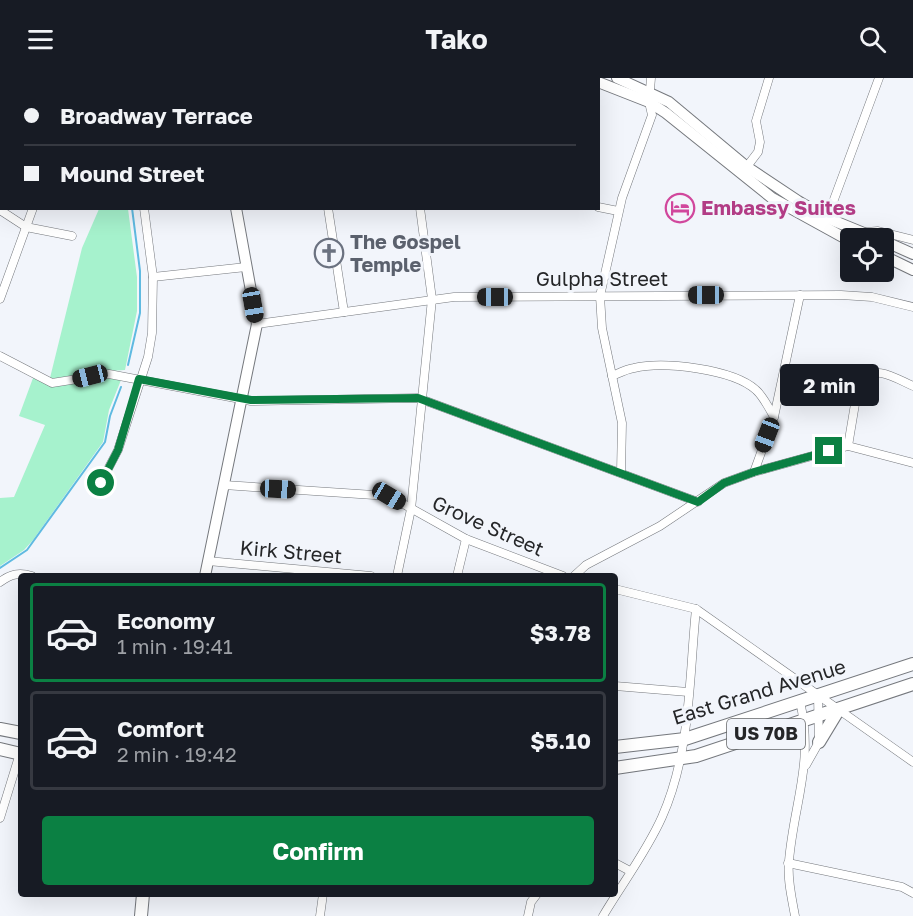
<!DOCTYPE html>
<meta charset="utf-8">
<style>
:root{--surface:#171b24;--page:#242831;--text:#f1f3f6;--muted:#9ea1a6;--line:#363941;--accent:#0b8043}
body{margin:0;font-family:"Golos Text",sans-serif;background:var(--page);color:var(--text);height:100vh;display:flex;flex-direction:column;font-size:22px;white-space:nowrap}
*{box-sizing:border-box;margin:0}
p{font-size:20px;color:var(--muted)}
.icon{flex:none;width:33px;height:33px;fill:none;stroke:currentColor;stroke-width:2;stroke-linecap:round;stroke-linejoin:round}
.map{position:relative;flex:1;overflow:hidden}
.side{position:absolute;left:18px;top:495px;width:600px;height:324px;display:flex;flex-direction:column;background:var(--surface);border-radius:6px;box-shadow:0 6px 24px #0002}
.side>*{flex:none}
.guide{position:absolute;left:0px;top:0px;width:600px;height:132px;box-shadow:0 6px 24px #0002;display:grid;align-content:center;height:132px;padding:0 24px;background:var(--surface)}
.fabs{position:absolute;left:840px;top:150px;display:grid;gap:12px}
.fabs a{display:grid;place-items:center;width:54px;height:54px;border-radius:6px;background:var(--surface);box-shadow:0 6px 24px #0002;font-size:30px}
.end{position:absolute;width:27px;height:27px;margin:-14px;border:8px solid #0b8043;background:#fff;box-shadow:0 0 0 3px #fff}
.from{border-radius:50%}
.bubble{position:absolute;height:42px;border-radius:6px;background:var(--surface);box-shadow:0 6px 24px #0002;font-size:20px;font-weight:700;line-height:42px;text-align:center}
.car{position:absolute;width:18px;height:36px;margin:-18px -9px;border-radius:8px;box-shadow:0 0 4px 2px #0007;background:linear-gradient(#222 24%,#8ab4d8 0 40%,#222 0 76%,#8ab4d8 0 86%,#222 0)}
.guide b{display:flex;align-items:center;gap:21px;height:57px;font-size:22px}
.guide b+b{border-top:2px solid var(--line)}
.guide i{width:15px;height:15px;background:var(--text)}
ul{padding:10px 0 0;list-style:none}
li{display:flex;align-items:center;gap:18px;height:99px;margin:0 12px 9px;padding:0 12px;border:3px solid var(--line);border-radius:6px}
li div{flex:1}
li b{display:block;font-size:22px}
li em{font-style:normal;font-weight:700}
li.selected{border-color:var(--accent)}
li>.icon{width:54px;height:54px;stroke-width:1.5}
.button{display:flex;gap:12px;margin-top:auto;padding:12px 24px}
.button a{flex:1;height:69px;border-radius:6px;background:var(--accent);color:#fff;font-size:24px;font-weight:700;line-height:69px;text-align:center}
header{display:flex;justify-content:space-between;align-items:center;height:78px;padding:0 24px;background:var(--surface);font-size:27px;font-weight:700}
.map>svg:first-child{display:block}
</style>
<header><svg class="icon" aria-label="menu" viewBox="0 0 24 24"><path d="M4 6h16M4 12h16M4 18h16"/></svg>Tako<svg class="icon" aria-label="search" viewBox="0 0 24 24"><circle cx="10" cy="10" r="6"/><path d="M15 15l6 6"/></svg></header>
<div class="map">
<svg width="913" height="838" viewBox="0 0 913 838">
<rect width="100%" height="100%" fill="#f2f5fb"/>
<g fill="#a6f2cd">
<path d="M99 131H128L137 199V233L125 292C100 292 71 304 50 300L82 170Z"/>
<path d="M107 299 121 302 109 332 103 364 33 462 24 472 0 488V420L14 419 45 347 19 338 33 300 51 308Z"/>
</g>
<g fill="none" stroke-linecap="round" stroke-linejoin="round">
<g stroke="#5fbae1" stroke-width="2">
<path d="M128 287 140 235V193L132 130"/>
<path d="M0 490 27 472 105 364 110 338 121 309"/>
</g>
<g stroke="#75787d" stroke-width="9">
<g id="street">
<path d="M121 0V2"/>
<path d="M83 2V0"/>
<path d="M745 91 758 74 760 64 756 43 769 0"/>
<path d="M598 129 618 133"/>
<path d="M328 130 344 234"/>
<path d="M0 132 26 149 72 158"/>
<path d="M826 143 879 0"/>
<path d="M866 154 878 153 913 162"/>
<path d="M153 199 246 189"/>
<path d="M0 221 33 130"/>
<path d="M257 246 454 219 841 217 872 219 913 229"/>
<path d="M0 278 52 305 109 296 251 323 418 320 698 424"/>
<path d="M612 298C619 295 627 291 634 290 664 283 733 291 756 312 763 318 769 330 774 339"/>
<path d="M848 368 859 302C875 286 895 300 913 308"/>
<path d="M621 394 622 345 602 250 600 218 622 120 652 37 649 24 651 0"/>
<path d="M754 394 774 339 800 217"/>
<path d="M224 407 389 418 466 461 563 498"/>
<path d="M97 412 118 372 148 279 152 255 153 199 144 130"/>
<path d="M208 483 371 498"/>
<path d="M397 498 411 431 432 221 420 130"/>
<path d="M457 498 466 461"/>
<path d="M574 498 586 487 660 448 724 405 754 394 848 368 913 385"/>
<path d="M0 504C11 496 19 494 32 498"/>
<path d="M615 511 696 531 913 684"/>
<path d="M615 608 688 614"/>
<path d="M806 687 819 664 818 618"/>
<path d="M0 740 21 672"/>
<path d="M615 785 630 793"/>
<path d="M788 785 902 809 913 815"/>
<path d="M320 838 323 816"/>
<path d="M528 838 531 824 537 816"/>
<path d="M603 838C622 806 647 773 662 739 691 674 689 600 696 531"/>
<path d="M795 838C792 821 787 801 789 783 794 724 814 686 800 623"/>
</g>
</g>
<g stroke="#75787d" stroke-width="12">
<g id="secondary">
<path d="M214 0 215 2"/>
<path d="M587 0 591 2"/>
<path d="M617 0 669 24 747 89 798 123 827 140 876 160"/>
<path d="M598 4 649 24 666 35 772 120 850 163"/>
<path d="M884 163 913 176"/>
<path d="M884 178 913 192"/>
<path d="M205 498 257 246 236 130"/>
</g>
</g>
<g stroke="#75787d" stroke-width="14">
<g id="primary">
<path d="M0 651 21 655"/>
<path d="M819 664 839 631"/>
<path d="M615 669 685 661 913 586"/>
<path d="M0 671 21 676"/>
<path d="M615 690 696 678 913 606"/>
<path d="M141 838 143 816"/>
</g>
</g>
<use href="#street" stroke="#fff" stroke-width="8"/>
<use href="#secondary" stroke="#fff" stroke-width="10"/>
<use href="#primary" stroke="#fff" stroke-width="12"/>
</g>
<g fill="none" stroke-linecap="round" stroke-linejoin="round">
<path stroke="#0b8043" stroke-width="8" d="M101 405 118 372 139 301 251 322 418 320 698 424 724 405 754 394 829 373"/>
</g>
<defs>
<g id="hotel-ring" transform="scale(1.5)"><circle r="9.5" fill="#f2f5fb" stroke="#d1479c" stroke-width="1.5"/><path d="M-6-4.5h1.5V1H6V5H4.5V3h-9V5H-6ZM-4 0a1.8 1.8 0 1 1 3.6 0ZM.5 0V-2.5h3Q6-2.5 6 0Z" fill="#d1479c"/></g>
<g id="church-ring" transform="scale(1.5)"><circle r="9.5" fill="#f2f5fb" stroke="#6b7280" stroke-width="1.5"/><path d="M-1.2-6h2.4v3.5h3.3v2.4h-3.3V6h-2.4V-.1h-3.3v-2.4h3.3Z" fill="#6b7280"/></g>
</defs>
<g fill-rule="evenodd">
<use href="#hotel-ring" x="680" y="130"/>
<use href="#church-ring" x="329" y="175"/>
</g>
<g text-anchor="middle" stroke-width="6" stroke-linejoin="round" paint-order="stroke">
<rect fill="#f2f5fb" stroke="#626467" stroke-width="1.5" x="727" y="641" width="78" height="30" rx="4.5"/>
<g font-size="18" font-weight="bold" fill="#252628">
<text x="766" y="662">US 70B</text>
</g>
<g font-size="20" font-weight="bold" fill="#b23c85" stroke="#f2f5fb" text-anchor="start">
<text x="701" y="137">Embassy Suites</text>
</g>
<g font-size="20" font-weight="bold" fill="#5b616d" stroke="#f2f5fb" text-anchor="start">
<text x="350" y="171">The Gospel<tspan x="350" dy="23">Temple</tspan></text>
</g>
<g font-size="20" fill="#252628" stroke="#f2f5fb">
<text x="602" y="208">Gulpha Street</text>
<text transform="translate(488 448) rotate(24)" y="7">Grove Street</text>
<text transform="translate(291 474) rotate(5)" y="7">Kirk Street</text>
<text transform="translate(759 614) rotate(-17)" y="7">East Grand Avenue</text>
</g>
</g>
</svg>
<div class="fabs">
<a><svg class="icon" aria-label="locate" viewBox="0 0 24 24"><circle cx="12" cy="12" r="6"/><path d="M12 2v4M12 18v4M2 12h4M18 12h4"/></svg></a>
</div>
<i class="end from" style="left:101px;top:405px"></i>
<i class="end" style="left:829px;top:373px"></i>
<div class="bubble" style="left:780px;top:286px;width:99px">2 min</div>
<i class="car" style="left:706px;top:217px;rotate:270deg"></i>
<i class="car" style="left:495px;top:219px;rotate:270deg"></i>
<i class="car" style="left:253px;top:227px;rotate:170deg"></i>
<i class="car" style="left:90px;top:298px;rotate:256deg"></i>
<i class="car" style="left:767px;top:357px;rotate:201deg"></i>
<i class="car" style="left:278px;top:411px;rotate:93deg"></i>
<i class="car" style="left:389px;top:418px;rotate:121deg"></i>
<div class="guide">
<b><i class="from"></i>Broadway Terrace</b>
<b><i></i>Mound Street</b>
</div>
<section class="side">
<ul>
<li class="selected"><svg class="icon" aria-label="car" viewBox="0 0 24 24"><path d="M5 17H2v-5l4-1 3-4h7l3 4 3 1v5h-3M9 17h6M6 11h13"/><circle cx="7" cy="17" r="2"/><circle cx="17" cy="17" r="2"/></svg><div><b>Economy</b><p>1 min · 19:41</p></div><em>$3.78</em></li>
<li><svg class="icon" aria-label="car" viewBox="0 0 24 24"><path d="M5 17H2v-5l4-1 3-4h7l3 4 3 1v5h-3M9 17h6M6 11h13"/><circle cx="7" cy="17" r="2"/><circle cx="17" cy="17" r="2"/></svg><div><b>Comfort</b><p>2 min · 19:42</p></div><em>$5.10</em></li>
</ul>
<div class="button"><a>Confirm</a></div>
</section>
</div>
